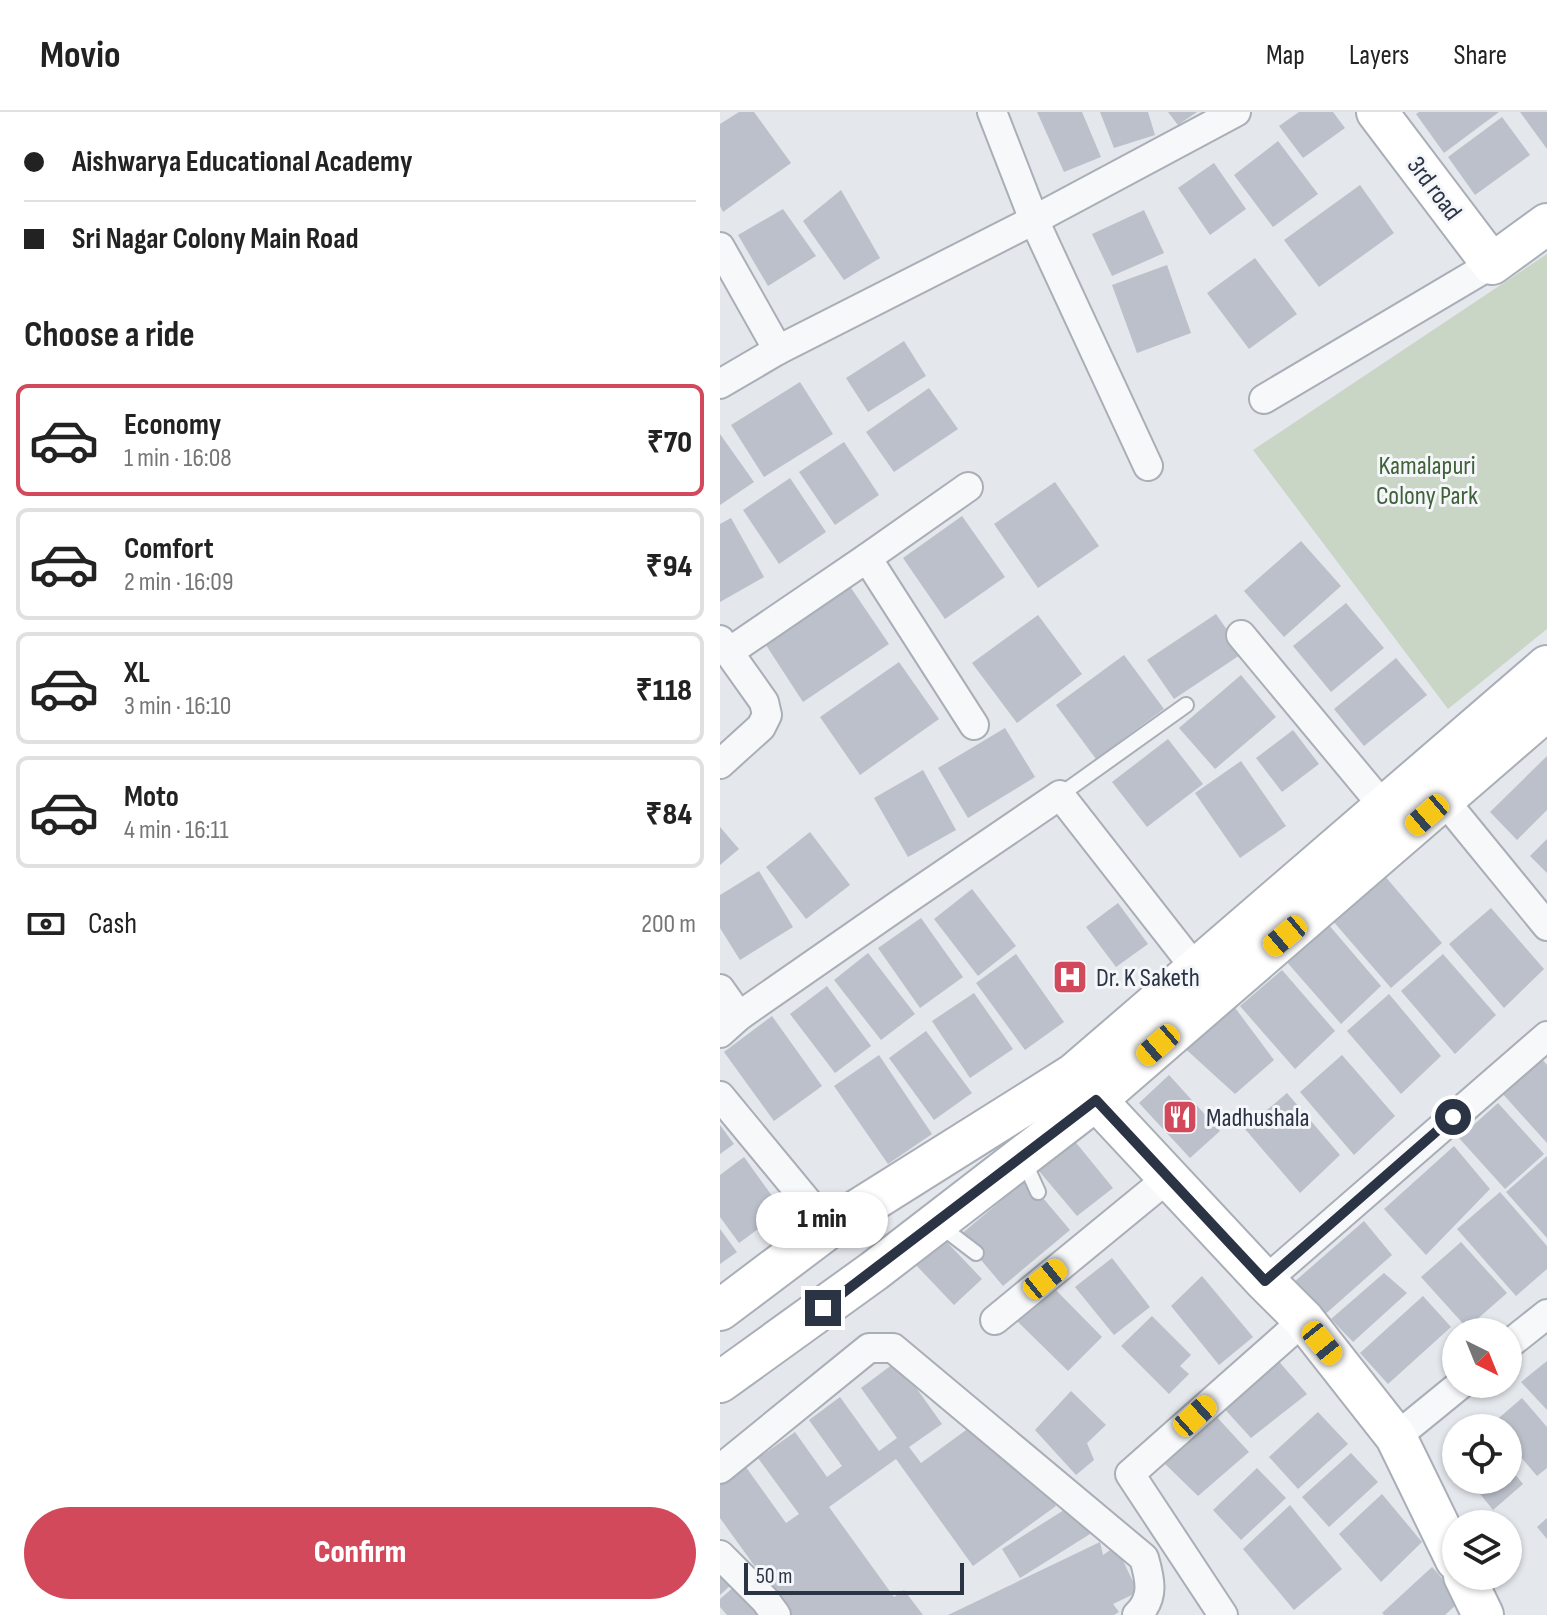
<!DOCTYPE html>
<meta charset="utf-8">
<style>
:root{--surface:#fff;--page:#f2f2f2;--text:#222;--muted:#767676;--line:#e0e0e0;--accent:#d1495b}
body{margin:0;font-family:"Sofia Sans Condensed",sans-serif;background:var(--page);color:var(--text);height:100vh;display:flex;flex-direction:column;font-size:30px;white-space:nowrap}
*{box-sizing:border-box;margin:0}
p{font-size:26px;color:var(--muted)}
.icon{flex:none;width:44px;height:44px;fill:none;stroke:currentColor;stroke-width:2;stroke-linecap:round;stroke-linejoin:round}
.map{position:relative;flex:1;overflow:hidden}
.drawer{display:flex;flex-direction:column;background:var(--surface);width:720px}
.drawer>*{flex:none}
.banner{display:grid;align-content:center;height:176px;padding:0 24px;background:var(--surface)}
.needle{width:52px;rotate:137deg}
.controls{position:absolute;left:722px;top:1206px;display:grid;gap:16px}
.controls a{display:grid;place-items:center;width:80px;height:80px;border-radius:50%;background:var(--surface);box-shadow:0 2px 6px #0004;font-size:40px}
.scale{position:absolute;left:24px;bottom:20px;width:220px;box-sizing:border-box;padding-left:8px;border:4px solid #2b3445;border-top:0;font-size:22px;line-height:28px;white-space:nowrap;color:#2b3445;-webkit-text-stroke:6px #f4f6f9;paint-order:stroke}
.end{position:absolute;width:36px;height:36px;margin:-18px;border:10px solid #2b3445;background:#fff;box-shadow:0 0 0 4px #fff}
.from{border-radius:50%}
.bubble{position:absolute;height:56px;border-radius:28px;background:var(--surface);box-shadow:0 2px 6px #0004;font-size:26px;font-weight:800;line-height:56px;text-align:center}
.car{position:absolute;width:24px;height:48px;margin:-24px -12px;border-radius:10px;box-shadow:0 0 6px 2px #0007;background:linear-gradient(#f5c518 24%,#345 0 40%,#f5c518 0 76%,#345 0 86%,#f5c518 0)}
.banner b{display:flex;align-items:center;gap:28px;height:76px;font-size:30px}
.banner b+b{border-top:2px solid var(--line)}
.banner i{width:20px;height:20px;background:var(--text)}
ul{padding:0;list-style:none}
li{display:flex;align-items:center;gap:24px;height:112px;margin:0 16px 12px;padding:0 8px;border:4px solid var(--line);border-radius:12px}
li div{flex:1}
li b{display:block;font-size:30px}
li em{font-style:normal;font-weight:800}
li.active{border-color:var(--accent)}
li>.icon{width:72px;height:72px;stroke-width:1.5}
h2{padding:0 24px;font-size:36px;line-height:96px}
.pay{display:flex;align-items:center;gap:20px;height:88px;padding:0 24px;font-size:30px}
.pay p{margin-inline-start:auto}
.primary-button{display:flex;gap:16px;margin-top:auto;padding:16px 24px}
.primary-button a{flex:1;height:92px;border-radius:48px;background:var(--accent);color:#fff;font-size:32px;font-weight:800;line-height:92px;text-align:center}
header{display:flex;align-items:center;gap:48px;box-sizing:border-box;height:112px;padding:0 40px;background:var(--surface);border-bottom:2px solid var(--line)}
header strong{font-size:38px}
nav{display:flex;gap:44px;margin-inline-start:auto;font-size:28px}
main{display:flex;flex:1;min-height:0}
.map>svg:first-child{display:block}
</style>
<header>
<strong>Movio</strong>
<nav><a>Map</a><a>Layers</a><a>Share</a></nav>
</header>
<main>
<section class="drawer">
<div class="banner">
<b><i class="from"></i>Aishwarya Educational Academy</b>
<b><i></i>Sri Nagar Colony Main Road</b>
</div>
<h2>Choose a ride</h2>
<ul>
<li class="active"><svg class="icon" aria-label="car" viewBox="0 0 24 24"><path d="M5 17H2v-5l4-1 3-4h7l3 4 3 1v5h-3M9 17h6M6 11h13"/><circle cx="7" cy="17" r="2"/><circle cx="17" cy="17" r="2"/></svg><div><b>Economy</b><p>1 min · 16:08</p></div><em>₹70</em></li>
<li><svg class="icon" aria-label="car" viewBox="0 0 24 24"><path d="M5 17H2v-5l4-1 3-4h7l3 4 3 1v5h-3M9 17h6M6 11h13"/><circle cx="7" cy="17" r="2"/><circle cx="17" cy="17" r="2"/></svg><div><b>Comfort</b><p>2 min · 16:09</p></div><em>₹94</em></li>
<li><svg class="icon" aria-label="car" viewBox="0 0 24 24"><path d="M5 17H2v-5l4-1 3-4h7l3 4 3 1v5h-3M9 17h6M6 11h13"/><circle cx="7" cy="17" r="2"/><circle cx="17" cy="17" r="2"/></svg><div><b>XL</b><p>3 min · 16:10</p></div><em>₹118</em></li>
<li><svg class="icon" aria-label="car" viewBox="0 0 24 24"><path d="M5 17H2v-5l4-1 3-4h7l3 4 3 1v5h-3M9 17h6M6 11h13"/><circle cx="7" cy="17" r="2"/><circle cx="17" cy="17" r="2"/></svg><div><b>Moto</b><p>4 min · 16:11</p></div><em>₹84</em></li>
</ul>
<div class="pay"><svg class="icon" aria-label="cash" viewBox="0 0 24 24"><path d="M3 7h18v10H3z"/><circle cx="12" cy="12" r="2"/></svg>Cash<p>200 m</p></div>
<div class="primary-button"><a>Confirm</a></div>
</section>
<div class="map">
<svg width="827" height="1503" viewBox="0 0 827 1503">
<rect width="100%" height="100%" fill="#e4e7ec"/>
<path fill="#c9d6c5" d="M827 142V517L728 597 533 338Z"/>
<g fill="#bbc0ca">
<path d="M19 0H34L71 51 3 100 0 94V12Z"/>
<path d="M317 0H362L381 45 344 60Z"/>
<path d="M380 0H428L435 23 394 36Z"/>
<path d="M448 0H477L458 13Z"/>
<path d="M579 0H613L625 16 583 46 559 14Z"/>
<path d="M699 0H779L724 41 696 2Z"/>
<path d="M800 0H827V37Z"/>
<path d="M782 5 810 43 755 83 728 45Z"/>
<path d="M558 29 598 82 553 115 514 63Z"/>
<path d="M494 51 526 97 490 123 458 76Z"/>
<path d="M640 73 674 121 599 175 564 128Z"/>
<path d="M121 78 160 146 124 168 83 109Z"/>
<path d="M63 97 96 144 48 174 18 123Z"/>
<path d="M424 98 444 141 392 164 372 122Z"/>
<path d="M535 146 577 202 529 237 487 181Z"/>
<path d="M447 153 471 221 417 241 392 173Z"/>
<path d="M184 229 206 264 148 300 126 266Z"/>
<path d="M80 270 113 322 44 365 11 313Z"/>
<path d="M209 276 238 317 174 360 146 320Z"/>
<path d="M0 322 34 370 0 393Z"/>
<path d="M124 330 159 383 115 413 79 360Z"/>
<path d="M70 366 106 420 59 452 23 398Z"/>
<path d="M335 370 379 434 318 476 274 412Z"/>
<path d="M242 404 285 465 225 507 183 446Z"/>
<path d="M11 406 44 465 0 490V412Z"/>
<path d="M581 429 621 474 564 525 524 479Z"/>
<path d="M129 473 169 532 83 590 44 530Z"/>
<path d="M626 491 664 536 611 580 573 534Z"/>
<path d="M496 502 523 541 454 587 427 548Z"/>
<path d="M318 503 362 562 297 611 252 551Z"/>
<path d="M404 543 444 597 376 647 336 593Z"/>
<path d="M676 546 707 583 644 634 614 597Z"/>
<path d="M179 550 219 607 140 663 100 605Z"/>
<path d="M521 563 556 605 495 657 459 616Z"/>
<path d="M285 616 315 665 248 706 218 656Z"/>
<path d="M573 618 599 652 562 680 536 646Z"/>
<path d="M448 627 483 672 427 715 392 670Z"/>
<path d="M827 644V698L797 728 770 700Z"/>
<path d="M521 649 566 714 520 746 475 681Z"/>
<path d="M203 658 236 718 188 745 154 686Z"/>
<path d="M0 715 19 737 0 753Z"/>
<path d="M90 720 130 773 86 807 46 755Z"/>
<path d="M827 727V761L810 744Z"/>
<path d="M658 756 722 831 671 876 606 801Z"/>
<path d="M39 759 73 815 20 848 0 816V783Z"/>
<path d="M252 777 296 834 258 864 214 807Z"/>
<path d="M398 791 428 832 396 855 366 815Z"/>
<path d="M771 796 824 857 784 896 729 832Z"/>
<path d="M201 806 243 865 200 896 158 836Z"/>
<path d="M608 812 661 874 621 912 566 849Z"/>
<path d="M148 841 195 902 161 928 114 868Z"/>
<path d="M296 842 344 910 305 938 256 871Z"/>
<path d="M723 842 776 903 735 942 681 879Z"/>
<path d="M562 858 615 919 575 957 520 894Z"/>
<path d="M107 874 151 934 115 961 70 902Z"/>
<path d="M254 881 293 937 250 966 212 909Z"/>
<path d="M669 882 721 944 681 982 627 919Z"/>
<path d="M507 885 554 948 515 982 459 931Z"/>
<path d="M52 904 102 974 54 1009 4 940Z"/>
<path d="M206 919 252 981 214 1008 169 946Z"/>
<path d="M159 943 212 1022 168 1052 114 974Z"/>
<path d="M622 943 675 1004 634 1043 580 980Z"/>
<path d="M821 946 827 953V1031L782 981Z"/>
<path d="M449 963 500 1019 470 1046 419 991Z"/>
<path d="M567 981 620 1043 580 1081 525 1017Z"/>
<path d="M778 991 824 1042 785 1077 739 1026Z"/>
<path d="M0 1013 14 1032 0 1042Z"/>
<path d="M353 1027 393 1076 357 1104 319 1059Z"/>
<path d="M734 1034 770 1077 706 1143 664 1097Z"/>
<path d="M827 1044V1126L786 1080Z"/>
<path d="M24 1045 63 1099 19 1131 0 1105V1063Z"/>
<path d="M307 1067 350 1118 283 1174 240 1123Z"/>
<path d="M780 1080 827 1134V1157L796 1184 737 1117Z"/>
<path d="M644 1109 672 1143 602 1205 573 1171Z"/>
<path d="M0 1117 17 1140 0 1152Z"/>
<path d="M222 1125 262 1167 234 1193 195 1152Z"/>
<path d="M741 1130 787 1181 747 1216 701 1165Z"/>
<path d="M392 1146 430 1195 394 1223 355 1175Z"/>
<path d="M664 1161 687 1181 633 1230 611 1207Z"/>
<path d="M482 1164 533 1225 499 1253 451 1194Z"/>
<path d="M330 1172 382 1225 348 1259 295 1207Z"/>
<path d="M703 1184 731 1215 668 1272 640 1241Z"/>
<path d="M432 1204 471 1243 460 1254 469 1262 449 1282 401 1234Z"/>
<path d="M556 1246 587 1282 531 1326 501 1293Z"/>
<path d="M177 1249 222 1312 189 1335 201 1351 257 1310 290 1354 301 1346 336 1394 253 1454 176 1347 109 1395 174 1485 184 1478 203 1503H70L0 1406V1368L23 1351 66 1411 79 1402 38 1346 75 1320 107 1365 122 1354 89 1308 120 1285 159 1339 177 1326 141 1276Z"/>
<path d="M827 1249V1298L801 1270Z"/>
<path d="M351 1279 386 1313 367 1331 374 1348 356 1363 315 1318Z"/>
<path d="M802 1286 827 1315V1356L817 1364 788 1330V1316H777L773 1311Z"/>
<path d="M598 1300 628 1332 578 1377 549 1345Z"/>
<path d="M494 1302 529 1340 478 1384 442 1349Z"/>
<path d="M631 1341 658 1370 609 1415 582 1385Z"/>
<path d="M788 1354 803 1372 773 1398 749 1368H788Z"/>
<path d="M537 1356 566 1386 521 1428 493 1398Z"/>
<path d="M662 1382 702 1430 661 1470 619 1422Z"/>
<path d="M352 1393 370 1422 300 1466 282 1437Z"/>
<path d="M570 1393 622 1457 574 1498 523 1437Z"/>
<path d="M827 1406V1427L817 1415Z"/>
<path d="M380 1430 383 1443 396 1434 418 1480 393 1492 399 1500 394 1503H228Z"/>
<path d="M712 1455 732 1477 737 1492 725 1503H664L662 1501Z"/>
<path d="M0 1461 11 1473 0 1483Z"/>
<path d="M15 1474 41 1503H7L0 1495V1487Z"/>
</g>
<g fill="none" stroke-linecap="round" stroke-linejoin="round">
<g stroke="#a9aeb7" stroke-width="18">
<g id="lane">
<path d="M340 683 466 593"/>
<path d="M304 1049 318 1080"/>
<path d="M218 1112 256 1141"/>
</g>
</g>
<g stroke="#a9aeb7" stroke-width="32">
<g id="street">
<path d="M272 0 314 108 428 354"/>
<path d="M0 135 58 238"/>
<path d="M0 272 58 238 314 108 516 0"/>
<path d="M544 287 772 152"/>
<path d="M147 446 254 613"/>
<path d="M521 523 664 695"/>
<path d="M0 528 44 590 47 603 41 615 0 652"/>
<path d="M9 540 147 446 248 375"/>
<path d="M724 688 827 814"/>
<path d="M0 877 19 904"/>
<path d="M0 921 19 904 183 790 340 683 476 857"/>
<path d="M0 984 109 1116"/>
<path d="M545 1169 827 924"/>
<path d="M275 1208 448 1066"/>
<path d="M788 1233 827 1202"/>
<path d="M676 1325 741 1272"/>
<path d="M0 1357 149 1236H173L424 1446C430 1467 435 1486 417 1503"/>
<path d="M0 1443 45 1488 56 1503"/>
<path d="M503 1503 410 1362 584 1208"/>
</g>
</g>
<g stroke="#a9aeb7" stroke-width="44">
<g id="secondary">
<path d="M657 0 772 152 827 112"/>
<path d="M376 988 545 1169 584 1208 676 1325 736 1448"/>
<path d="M0 1198 109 1116 354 962 827 554"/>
<path d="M0 1270 154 1159 376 988 827 598"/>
<path d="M744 1464 763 1503"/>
</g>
</g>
<use href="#lane" stroke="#f7f8fa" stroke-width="14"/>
<use href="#street" stroke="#f7f8fa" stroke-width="28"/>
<use href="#secondary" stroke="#fff" stroke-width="40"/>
</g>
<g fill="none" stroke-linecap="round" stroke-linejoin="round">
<path stroke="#2b3445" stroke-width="10" d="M103 1196 376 988 545 1169 733 1005"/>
</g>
<defs>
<g id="hospital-square" transform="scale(1.8)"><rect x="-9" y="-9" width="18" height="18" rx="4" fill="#d1495b" stroke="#f4f6f9"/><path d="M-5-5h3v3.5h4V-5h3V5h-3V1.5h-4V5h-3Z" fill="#fff"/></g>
<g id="restaurant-square" transform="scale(1.8)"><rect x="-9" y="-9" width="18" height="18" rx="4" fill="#d1495b" stroke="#f4f6f9"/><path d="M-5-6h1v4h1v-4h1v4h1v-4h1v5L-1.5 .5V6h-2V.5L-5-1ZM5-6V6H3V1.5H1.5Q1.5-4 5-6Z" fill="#fff"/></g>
</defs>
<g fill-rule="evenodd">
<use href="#hospital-square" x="350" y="865"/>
<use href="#restaurant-square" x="460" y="1005"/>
</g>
<g text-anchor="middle" stroke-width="6" stroke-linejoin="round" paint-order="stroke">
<g font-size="26" fill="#2b3445" stroke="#f4f6f9">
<text transform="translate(715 76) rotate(53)" y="9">3rd road</text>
</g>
<g font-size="26" fill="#3f6138" stroke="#f4f6f9">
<text x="707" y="362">Kamalapuri<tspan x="707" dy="30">Colony Park</tspan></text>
</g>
<g font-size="26" fill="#2b3445" stroke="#f4f6f9" text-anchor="start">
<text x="376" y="874">Dr. K Saketh</text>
<text x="486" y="1014">Madhushala</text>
</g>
</g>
</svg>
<div class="controls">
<a><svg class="needle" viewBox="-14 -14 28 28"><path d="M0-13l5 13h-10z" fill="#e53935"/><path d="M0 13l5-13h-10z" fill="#767676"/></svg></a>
<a><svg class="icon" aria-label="locate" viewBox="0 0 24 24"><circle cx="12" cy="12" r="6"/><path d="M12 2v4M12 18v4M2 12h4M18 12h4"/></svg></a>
<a><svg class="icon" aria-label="layers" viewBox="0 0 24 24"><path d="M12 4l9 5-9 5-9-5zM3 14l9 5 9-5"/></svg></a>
</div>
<div class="scale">50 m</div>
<i class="end from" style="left:733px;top:1005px"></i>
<i class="end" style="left:103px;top:1196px"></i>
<div class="bubble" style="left:36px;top:1080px;width:132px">1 min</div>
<i class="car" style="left:707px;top:703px;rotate:229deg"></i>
<i class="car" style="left:565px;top:824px;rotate:230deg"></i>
<i class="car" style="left:438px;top:933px;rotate:229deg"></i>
<i class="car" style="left:325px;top:1167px;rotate:51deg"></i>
<i class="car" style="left:602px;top:1231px;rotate:141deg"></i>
<i class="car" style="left:475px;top:1304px;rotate:48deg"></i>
</div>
</main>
